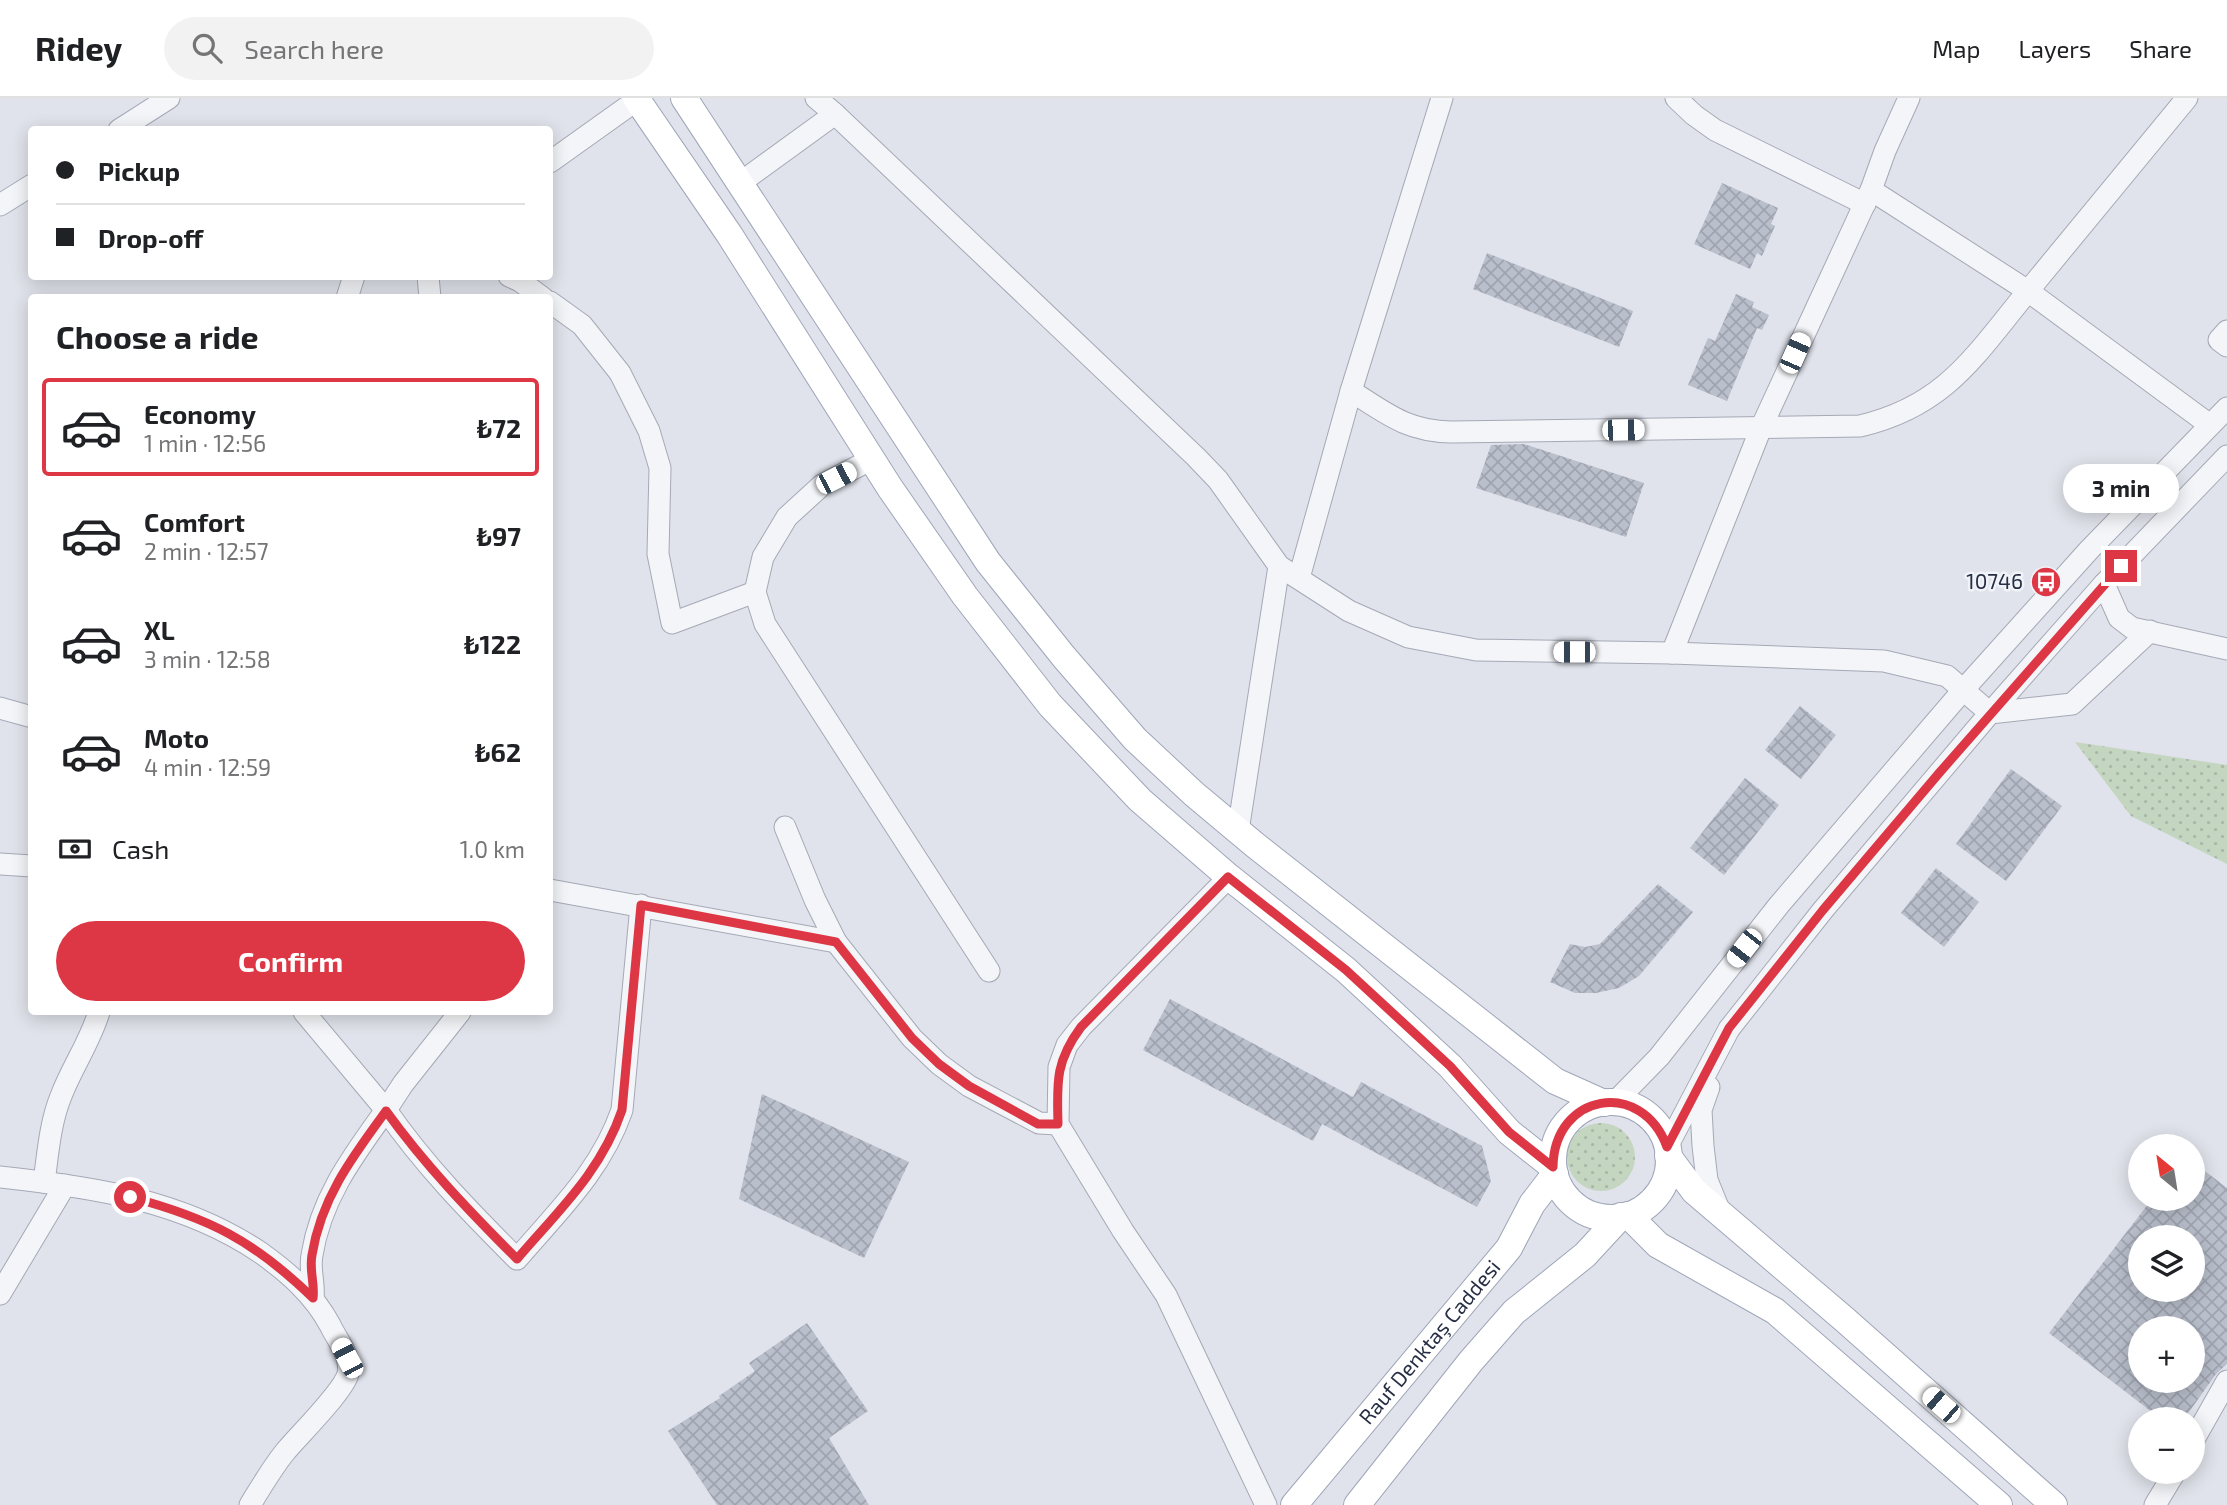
<!DOCTYPE html>
<meta charset="utf-8">
<style>
:root{--surface:#fff;--page:#f2f2f2;--text:#202124;--muted:#757577;--line:#e0e0e0;--accent:#dd3745}
body{margin:0;font-family:"Exo 2",sans-serif;background:var(--page);color:var(--text);height:100vh;display:flex;flex-direction:column;font-size:26px;white-space:nowrap}
*{box-sizing:border-box;margin:0}
p{font-size:23px;color:var(--muted)}
.icon{flex:none;width:38px;height:38px;fill:none;stroke:currentColor;stroke-width:2;stroke-linecap:round;stroke-linejoin:round}
.map{position:relative;flex:1;overflow:hidden}
.sheet{position:absolute;left:28px;top:196px;width:525px;height:721px;display:flex;flex-direction:column;background:var(--surface);border-radius:7px;box-shadow:0 4px 18px #0003}
.sheet>*{flex:none}
.banner{position:absolute;left:28px;top:28px;width:525px;height:154px;border-radius:7px;box-shadow:0 4px 18px #0003;display:grid;align-content:center;height:154px;padding:0 28px;background:var(--surface)}
.needle{width:46px;rotate:330deg}
.controls{position:absolute;left:2128px;top:1036px;display:grid;gap:14px}
.controls a{display:grid;place-items:center;width:77px;height:77px;border-radius:50%;background:var(--surface);box-shadow:0 4px 18px #0003;font-size:35px}
.end{position:absolute;width:32px;height:32px;margin:-16px;border:9px solid #dd3745;background:#fff;box-shadow:0 0 0 4px #fff}
.from{border-radius:50%}
.bubble{position:absolute;height:49px;border-radius:24px;background:var(--surface);box-shadow:0 4px 18px #0003;font-size:23px;font-weight:700;line-height:49px;text-align:center}
.car{position:absolute;width:21px;height:42px;margin:-21px -10px;border-radius:9px;box-shadow:0 0 5px 2px #0007;background:linear-gradient(#fff 24%,#345 0 40%,#fff 0 76%,#345 0 86%,#fff 0)}
.banner b{display:flex;align-items:center;gap:24px;height:66px;font-size:26px}
.banner b+b{border-top:2px solid var(--line)}
.banner i{width:18px;height:18px;background:var(--text)}
ul{padding:0;list-style:none}
li{display:flex;align-items:center;gap:21px;height:98px;margin:0 14px 10px;padding:0 14px;border:4px solid transparent;border-radius:7px}
li div{flex:1}
li b{display:block;font-size:26px}
li em{font-style:normal;font-weight:700}
li.on{border-color:var(--accent)}
li>.icon{width:63px;height:63px;stroke-width:1.5}
h2{padding:0 28px;font-size:32px;line-height:84px}
.pay{display:flex;align-items:center;gap:18px;height:77px;padding:0 28px;font-size:26px}
.pay p{margin-inline-start:auto}
.action{display:flex;gap:14px;margin-top:auto;padding:14px 28px}
.action a{flex:1;height:80px;border-radius:42px;background:var(--accent);color:#fff;font-size:28px;font-weight:700;line-height:80px;text-align:center}
header{display:flex;align-items:center;gap:42px;box-sizing:border-box;height:98px;padding:0 35px;background:var(--surface);border-bottom:2px solid var(--line)}
header strong{font-size:33px}
nav{display:flex;gap:38px;margin-inline-start:auto;font-size:24px}
.search{width:490px;height:63px;background:var(--page);display:flex;align-items:center;gap:18px;box-sizing:border-box;padding:0 24px;border-radius:38px;color:var(--muted);font-size:26px}
.map>svg:first-child{display:block}
</style>
<header>
<strong>Ridey</strong>
<div class="search"><svg class="icon" aria-label="search" viewBox="0 0 24 24"><circle cx="10" cy="10" r="6"/><path d="M15 15l6 6"/></svg>Search here</div>
<nav><a>Map</a><a>Layers</a><a>Share</a></nav>
</header>
<div class="map">
<svg width="2227" height="1407" viewBox="0 0 2227 1407">
<defs>
<pattern id="grass-dots" width="8" height="8" patternUnits="userSpaceOnUse" patternTransform="scale(1.75)"><rect width="8" height="8" fill="#c4d5c0"/><path d="M2 2h.1M6 6h.1" fill="none" stroke="#a8b7a6" stroke-width="1.8" stroke-linecap="round"/></pattern>
<pattern id="building-cross-hatch" width="8" height="8" patternUnits="userSpaceOnUse" patternTransform="scale(1.75)"><rect width="8" height="8" fill="#b9bfcb"/><path d="M0 0l8 8M0 8l8-8" fill="none" stroke="#9fa4b0"/></pattern>
</defs>
<rect width="100%" height="100%" fill="#e0e3eb"/>
<g fill="url(#grass-dots)">
<path d="M2075 644 2227 667V766L2131 718Z"/>
<circle cx="1601" cy="1059" r="34"/>
</g>
<g fill="url(#building-cross-hatch)" fill-rule="evenodd">
<path d="M1722 85 1778 110 1771 126 1775 128 1762 158 1757 155 1750 171 1694 146Z"/>
<path d="M1487 155 1633 213 1619 249 1473 191Z"/>
<path d="M1736 196 1754 204 1752 209 1769 217 1762 232 1757 230 1727 303 1688 287 1708 240 1715 243Z"/>
<path d="M1524 346 1644 385 1626 439 1476 390 1491 347Z"/>
<path d="M1800 608 1836 637 1801 681 1765 652Z"/>
<path d="M2011 671 2062 708 2006 783 1956 746Z"/>
<path d="M1745 680 1779 707 1724 777 1690 750Z"/>
<path d="M1936 770 1979 804 1944 849 1901 815Z"/>
<path d="M1658 786 1693 814 1639 878 1619 890 1596 895H1575L1550 884 1570 846 1585 849 1600 846Z"/>
<path d="M1170 901 1353 999 1361 984 1482 1048 1491 1083 1477 1109 1322 1026 1313 1043 1143 952Z"/>
<path d="M762 996 909 1064 864 1160 739 1101Z"/>
<path d="M2193 1064 2227 1090V1266L2216 1276 2184 1321H2161L2049 1235 2152 1101H2193ZM2140 1139H2193V1192H2140ZM2140 1230H2193V1283H2140Z"/>
<path d="M807 1225 868 1313 829 1340 869 1407H717L668 1333 720 1300 719 1298 755 1273 749 1265Z"/>
</g>
<g fill="none" stroke-linecap="round" stroke-linejoin="round">
<g stroke="#a5a9b6" stroke-width="23">
<g id="minor">
<path d="M816 0 835 16"/>
<path d="M1676 0 1694 17 1715 32 1865 106"/>
<path d="M2187 0 2028 193 2210 327"/>
<path d="M119 32 169 0"/>
<path d="M550 64 637 2"/>
<path d="M740 85 835 16 1196 359 1218 382 1279 468 1349 513 1408 539 1476 552 1672 555 1884 563 1947 578 1990 615 2072 606 2150 533"/>
<path d="M0 107 32 87"/>
<path d="M428 178 430 200"/>
<path d="M509 178 520 183 543 200"/>
<path d="M347 200 354 178"/>
<path d="M550 204 582 227 620 275 649 333 660 370 658 456 672 525 755 494"/>
<path d="M2227 233 2219 242 2227 248"/>
<path d="M1351 293C1387 316 1407 333 1451 334L1860 328C1946 308 1975 257 2028 193L1871 92 1885 53 1909 0"/>
<path d="M872 361 822 387 787 419 763 459 755 494 765 526 989 873"/>
<path d="M1299 480 1351 293 1442 0"/>
<path d="M2104 486 2119 520 2132 530 2227 551"/>
<path d="M1672 555 1761 330 1871 92"/>
<path d="M0 610 32 619"/>
<path d="M785 729 815 802 836 844"/>
<path d="M1238 733 1279 468"/>
<path d="M0 766 32 768"/>
<path d="M1229 779 1081 929 1067 947 1059 969 1058 1026 1123 1133 1166 1197 1266 1407"/>
<path d="M550 792 836 844 912 940 939 966 969 988 1039 1025 1058 1026"/>
<path d="M304 914 386 1012 403 986 460 914"/>
<path d="M1709 989 1701 1012 1703 1048 1707 1082 1720 1114"/>
<path d="M1614 1005 1659 959 1779 807 1964 591 2089 452 2227 310"/>
<path d="M1667 1049 1729 931 1823 812 1990 615 2104 486 2227 358"/>
<path d="M0 1079C92 1089 183 1102 261 1155 289 1175 314 1197 330 1227 337 1242 352 1259 348 1276 343 1294 299 1337 285 1354 272 1370 261 1389 250 1407"/>
<path d="M44 1084C48 1055 50 1025 61 998 72 969 90 944 99 914"/>
<path d="M0 1196 65 1087"/>
<path d="M313 1200C315 1186 309 1172 312 1157 321 1100 353 1058 386 1012 424 1067 470 1114 517 1161 558 1113 601 1073 622 1012L641 807"/>
<path d="M2193 1343 2227 1283"/>
<path d="M2155 1407 2175 1374"/>
</g>
</g>
<g stroke="#9ea6b8" stroke-width="28">
<g id="major">
<path d="M636 0 729 136 890 390 965 498 1050 607 1140 702 1229 779 1346 872 1450 968 1509 1034 1553 1069"/>
<path d="M684 0 988 464 1064 559 1135 641 1194 696 1255 747 1555 983 1604 1005"/>
<circle cx="1611" cy="1062" r="58"/>
<path d="M1668 1058 1694 1093 1844 1221 2054 1407"/>
<path d="M1628 1117 1658 1147 1775 1213 1999 1407"/>
<path id="s1" d="M1294 1407 1509 1150 1532 1106 1555 1076"/>
<path d="M1357 1407 1471 1263 1514 1214 1585 1157 1621 1118"/>
</g>
</g>
<use href="#minor" stroke="#f3f5f8" stroke-width="21"/>
<use href="#major" stroke="#fff" stroke-width="26"/>
</g>
<g fill="none" stroke-linecap="round" stroke-linejoin="round">
<path stroke="#dd3745" stroke-width="9" d="M130 1099C209 1120 253 1142 313 1200 315 1186 309 1172 312 1157 321 1100 353 1058 386 1013 425 1067 470 1114 517 1161 558 1113 601 1074 622 1012L641 807 836 844 912 940 939 966 969 988 1038 1026H1058C1057 985 1055 964 1081 929L1228 779 1346 872 1450 968 1509 1034 1553 1069C1554 995 1642 980 1667 1049L1729 930 1823 812 1940 674 2121 468"/>
</g>
<defs>
<g id="bus-disc" transform="scale(1.575)"><circle r="9.5" fill="#dd3745" stroke="#f0f3f8"/><path d="M-5-6H5V4H4V6H2V4H-2V6H-4V4H-5ZM-3.5-4V0h7V-4ZM-3.5 1.2v1.5H-2V1.2ZM2 1.2v1.5H3.5V1.2Z" fill="#fff"/></g>
</defs>
<g fill-rule="evenodd">
<use href="#bus-disc" x="2046" y="484"/>
</g>
<g text-anchor="middle" stroke-width="5" stroke-linejoin="round" paint-order="stroke">
<g font-size="21" fill="#272f44" stroke="#f0f3f8" text-anchor="end">
<text x="2023" y="491">10746</text>
</g>
<g font-size="21" fill="#272f44" stroke="#f0f3f8">
<text dy="7" stroke="none"><textPath href="#s1" startOffset="212">Rauf Denktaş Caddesi</textPath></text>
</g>
</g>
</svg>
<div class="controls">
<a><svg class="needle" viewBox="-14 -14 28 28"><path d="M0-13l5 13h-10z" fill="#e53935"/><path d="M0 13l5-13h-10z" fill="#757577"/></svg></a>
<a><svg class="icon" aria-label="layers" viewBox="0 0 24 24"><path d="M12 4l9 5-9 5-9-5zM3 14l9 5 9-5"/></svg></a>
<a>+</a>
<a>−</a>
</div>
<i class="end from" style="left:130px;top:1099px"></i>
<i class="end" style="left:2121px;top:468px"></i>
<div class="bubble" style="left:2063px;top:366px;width:116px">3 min</div>
<i class="car" style="left:1795px;top:255px;rotate:24deg"></i>
<i class="car" style="left:1623px;top:332px;rotate:89deg"></i>
<i class="car" style="left:836px;top:380px;rotate:63deg"></i>
<i class="car" style="left:1574px;top:554px;rotate:270deg"></i>
<i class="car" style="left:1744px;top:850px;rotate:218deg"></i>
<i class="car" style="left:347px;top:1260px;rotate:332deg"></i>
<i class="car" style="left:1941px;top:1307px;rotate:311deg"></i>
<div class="banner">
<b><i class="from"></i>Pickup</b>
<b><i></i>Drop-off</b>
</div>
<section class="sheet">
<h2>Choose a ride</h2>
<ul>
<li class="on"><svg class="icon" aria-label="car" viewBox="0 0 24 24"><path d="M5 17H2v-5l4-1 3-4h7l3 4 3 1v5h-3M9 17h6M6 11h13"/><circle cx="7" cy="17" r="2"/><circle cx="17" cy="17" r="2"/></svg><div><b>Economy</b><p>1 min · 12:56</p></div><em>₺72</em></li>
<li><svg class="icon" aria-label="car" viewBox="0 0 24 24"><path d="M5 17H2v-5l4-1 3-4h7l3 4 3 1v5h-3M9 17h6M6 11h13"/><circle cx="7" cy="17" r="2"/><circle cx="17" cy="17" r="2"/></svg><div><b>Comfort</b><p>2 min · 12:57</p></div><em>₺97</em></li>
<li><svg class="icon" aria-label="car" viewBox="0 0 24 24"><path d="M5 17H2v-5l4-1 3-4h7l3 4 3 1v5h-3M9 17h6M6 11h13"/><circle cx="7" cy="17" r="2"/><circle cx="17" cy="17" r="2"/></svg><div><b>XL</b><p>3 min · 12:58</p></div><em>₺122</em></li>
<li><svg class="icon" aria-label="car" viewBox="0 0 24 24"><path d="M5 17H2v-5l4-1 3-4h7l3 4 3 1v5h-3M9 17h6M6 11h13"/><circle cx="7" cy="17" r="2"/><circle cx="17" cy="17" r="2"/></svg><div><b>Moto</b><p>4 min · 12:59</p></div><em>₺62</em></li>
</ul>
<div class="pay"><svg class="icon" aria-label="cash" viewBox="0 0 24 24"><path d="M3 7h18v10H3z"/><circle cx="12" cy="12" r="2"/></svg>Cash<p>1.0 km</p></div>
<div class="action"><a>Confirm</a></div>
</section>
</div>
